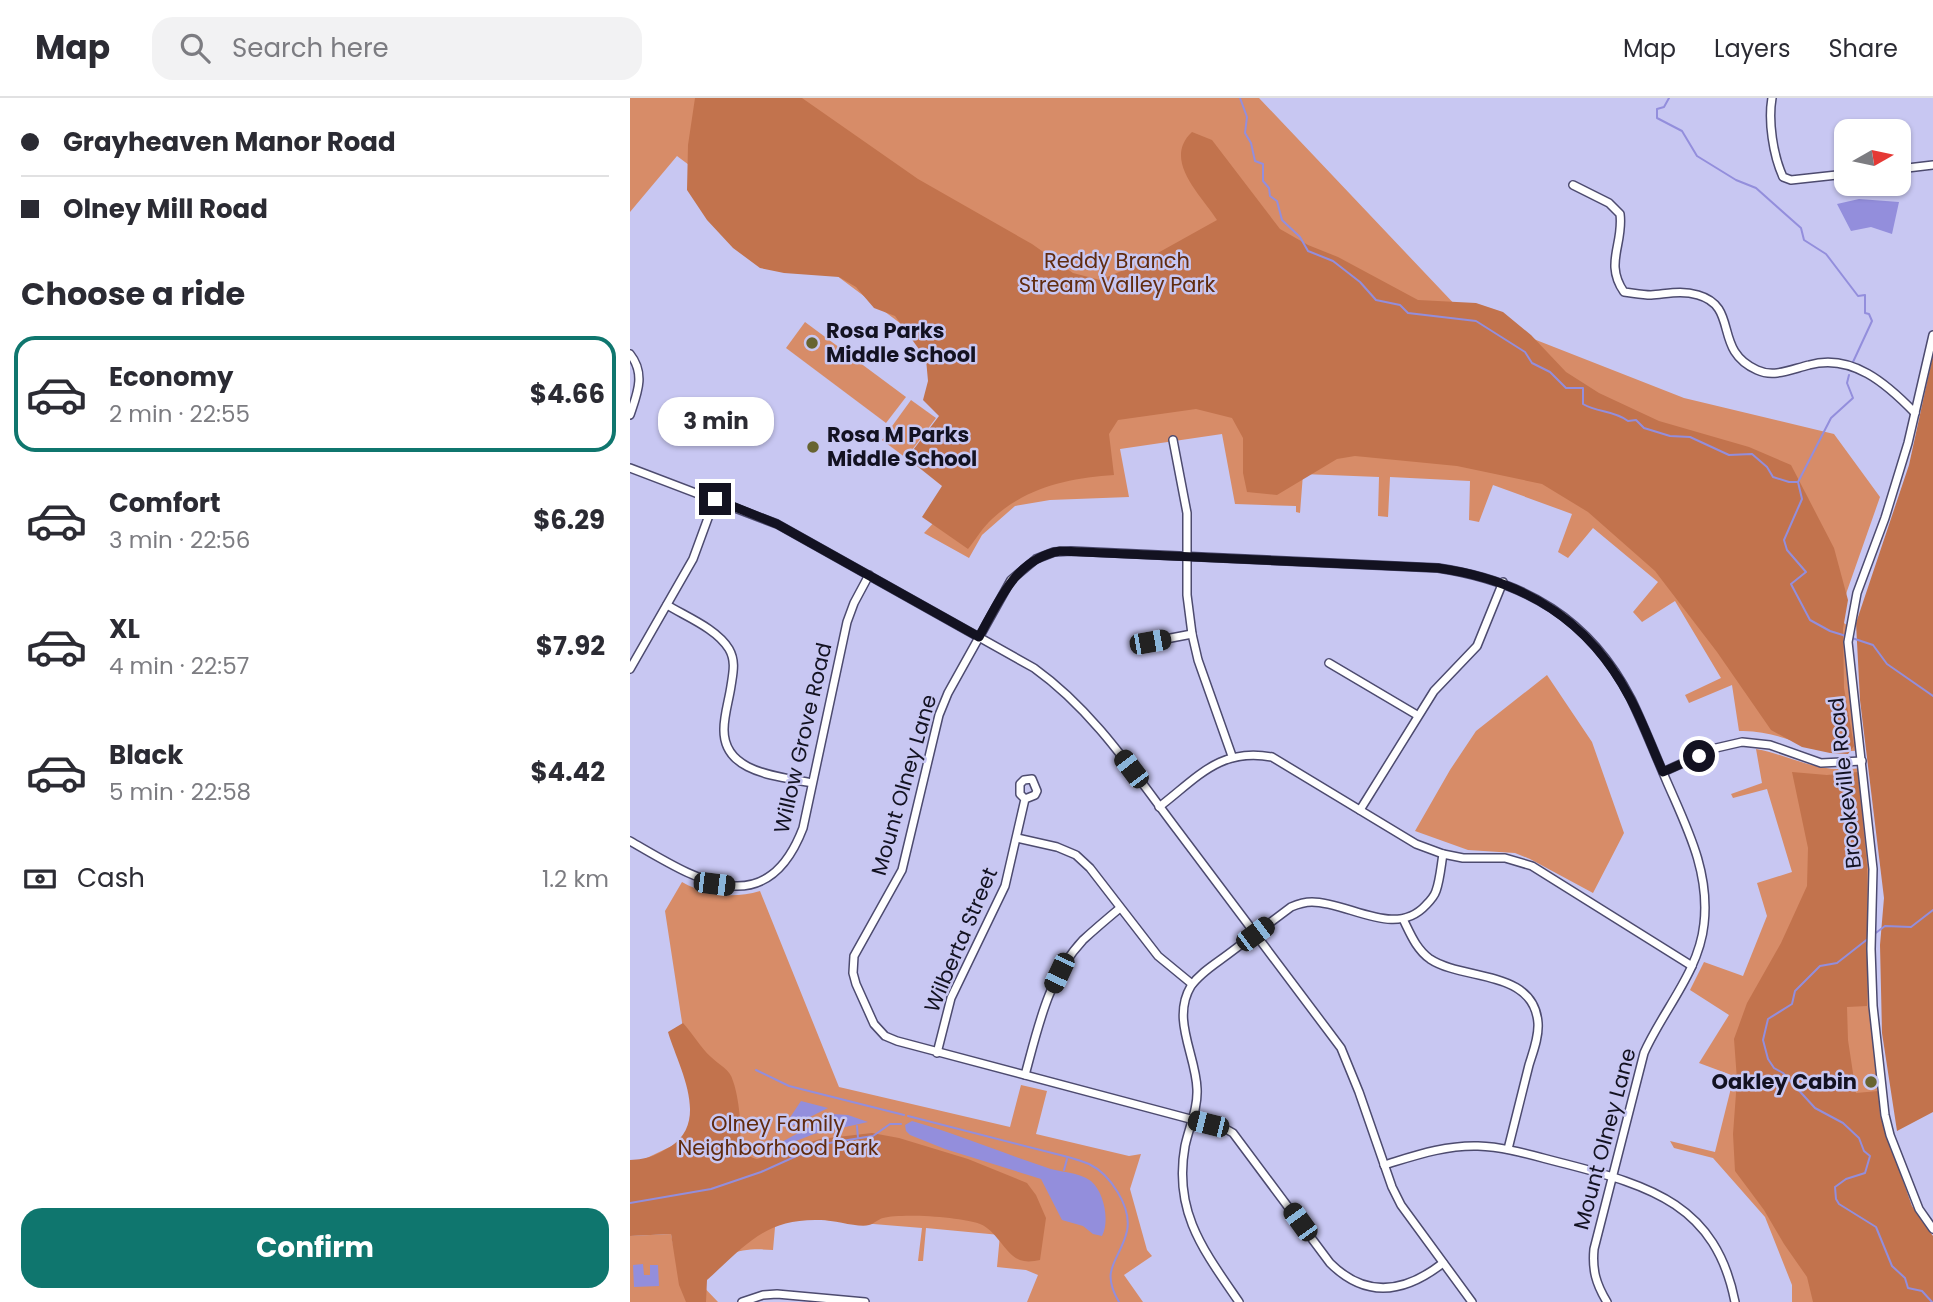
<!DOCTYPE html>
<meta charset="utf-8">
<style>
:root{--surface:#fff;--page:#f2f2f3;--text:#2b2b33;--muted:#7c7c81;--line:#e1e1e2;--accent:#0f766e}
body{margin:0;font-family:Poppins,sans-serif;background:var(--page);color:var(--text);height:100vh;display:flex;flex-direction:column;font-size:26px;white-space:nowrap}
*{box-sizing:border-box;margin:0}
p{font-size:23px;color:var(--muted)}
.icon{flex:none;width:38px;height:38px;fill:none;stroke:currentColor;stroke-width:2;stroke-linecap:round;stroke-linejoin:round}
.map{position:relative;flex:1;overflow:hidden}
.details{display:flex;flex-direction:column;background:var(--surface);width:630px}
.details>*{flex:none}
.guide{display:grid;align-content:center;height:154px;padding:0 21px;background:var(--surface)}
.needle{width:46px;rotate:81deg}
.buttons{position:absolute;left:1204px;top:21px;display:grid;gap:14px}
.buttons a{display:grid;place-items:center;width:77px;height:77px;border-radius:14px;background:var(--surface);box-shadow:0 2px 5px #0004;font-size:35px}
.end{position:absolute;width:32px;height:32px;margin:-16px;border:9px solid #131221;background:#fff;box-shadow:0 0 0 4px #fff}
.from{border-radius:50%}
.bubble{position:absolute;height:49px;border-radius:21px;background:var(--surface);box-shadow:0 2px 5px #0004;font-size:23px;font-weight:700;line-height:49px;text-align:center}
.car{position:absolute;width:21px;height:42px;margin:-21px -10px;border-radius:9px;box-shadow:0 0 5px 2px #0007;background:linear-gradient(#222 24%,#8ab4d8 0 40%,#222 0 76%,#8ab4d8 0 86%,#222 0)}
.guide b{display:flex;align-items:center;gap:24px;height:66px;font-size:26px}
.guide b+b{border-top:2px solid var(--line)}
.guide i{width:18px;height:18px;background:var(--text)}
ul{padding:0;list-style:none}
li{display:flex;align-items:center;gap:21px;height:116px;margin:0 14px 10px;padding:0 7px;border:4px solid transparent;border-radius:21px}
li div{flex:1}
li b{display:block;font-size:26px}
li em{font-style:normal;font-weight:700}
li.selected{border-color:var(--accent)}
li>.icon{width:63px;height:63px;stroke-width:1.5}
h2{padding:0 21px;font-size:32px;line-height:84px}
.pay{display:flex;align-items:center;gap:18px;height:77px;padding:0 21px;font-size:26px}
.pay p{margin-inline-start:auto}
.cta{display:flex;gap:14px;margin-top:auto;padding:14px 21px}
.cta a{flex:1;height:80px;border-radius:21px;background:var(--accent);color:#fff;font-size:28px;font-weight:700;line-height:80px;text-align:center}
header{display:flex;align-items:center;gap:42px;box-sizing:border-box;height:98px;padding:0 35px;background:var(--surface);border-bottom:2px solid var(--line)}
header strong{font-size:33px}
nav{display:flex;gap:38px;margin-inline-start:auto;font-size:24px}
.search{width:490px;height:63px;background:var(--page);display:flex;align-items:center;gap:18px;box-sizing:border-box;padding:0 24px;border-radius:21px;color:var(--muted);font-size:26px}
main{display:flex;flex:1;min-height:0}
.map>svg:first-child{display:block}
</style>
<header>
<strong>Map</strong>
<div class="search"><svg class="icon" aria-label="search" viewBox="0 0 24 24"><circle cx="10" cy="10" r="6"/><path d="M15 15l6 6"/></svg>Search here</div>
<nav><a>Map</a><a>Layers</a><a>Share</a></nav>
</header>
<main>
<section class="details">
<div class="guide">
<b><i class="from"></i>Grayheaven Manor Road</b>
<b><i></i>Olney Mill Road</b>
</div>
<h2>Choose a ride</h2>
<ul>
<li class="selected"><svg class="icon" aria-label="car" viewBox="0 0 24 24"><path d="M5 17H2v-5l4-1 3-4h7l3 4 3 1v5h-3M9 17h6M6 11h13"/><circle cx="7" cy="17" r="2"/><circle cx="17" cy="17" r="2"/></svg><div><b>Economy</b><p>2 min · 22:55</p></div><em>$4.66</em></li>
<li><svg class="icon" aria-label="car" viewBox="0 0 24 24"><path d="M5 17H2v-5l4-1 3-4h7l3 4 3 1v5h-3M9 17h6M6 11h13"/><circle cx="7" cy="17" r="2"/><circle cx="17" cy="17" r="2"/></svg><div><b>Comfort</b><p>3 min · 22:56</p></div><em>$6.29</em></li>
<li><svg class="icon" aria-label="car" viewBox="0 0 24 24"><path d="M5 17H2v-5l4-1 3-4h7l3 4 3 1v5h-3M9 17h6M6 11h13"/><circle cx="7" cy="17" r="2"/><circle cx="17" cy="17" r="2"/></svg><div><b>XL</b><p>4 min · 22:57</p></div><em>$7.92</em></li>
<li><svg class="icon" aria-label="car" viewBox="0 0 24 24"><path d="M5 17H2v-5l4-1 3-4h7l3 4 3 1v5h-3M9 17h6M6 11h13"/><circle cx="7" cy="17" r="2"/><circle cx="17" cy="17" r="2"/></svg><div><b>Black</b><p>5 min · 22:58</p></div><em>$4.42</em></li>
</ul>
<div class="pay"><svg class="icon" aria-label="cash" viewBox="0 0 24 24"><path d="M3 7h18v10H3z"/><circle cx="12" cy="12" r="2"/></svg>Cash<p>1.2 km</p></div>
<div class="cta"><a>Confirm</a></div>
</section>
<div class="map">
<svg width="1303" height="1204" viewBox="0 0 1303 1204">
<rect width="100%" height="100%" fill="#c8c7f2"/>
<g fill="#d78c68">
<path d="M0 0H629L830 212 1054 300 1204 336 1250 399 1217 493 1210 522 1218 528 1229 652C1186 660 1153 631 1109 633L1102 587 1059 605 1055 597 1091 580 1045 503 1012 524 1003 514 1028 484 963 430 938 460 928 454 942 416 863 387 849 424 839 422 840 383 760 379 758 419 748 418 749 379 673 376 670 415 666 414V408L605 406 592 336 490 351 499 399 420 402 385 408 352 437 339 460 294 435 354 371V288L47 58 0 114Z"/>
<path d="M175 224 276 299 256 325 156 250Z"/>
<path d="M281 302 306 320 276 360 252 342Z"/>
<path d="M917 577 962 644 994 735 963 795 900 761 885 755 838 752 785 733 820 672 846 633Z"/>
<path d="M1126 651C1167 659 1186 676 1231 670L1242 756 1239 870 1252 983 1258 1008 1250 1013 1276 1099 1303 1204H1162V1187L1135 1119 1083 1060 1044 1050 1040 1043 1085 1054 1104 978 1069 965 1099 917 1060 892 1074 864 1113 878 1137 818 1127 785 1162 774 1137 691 1103 700 1101 696 1132 685Z"/>
<path d="M52 784C77 798 103 801 130 793L209 989 380 1029 391 987 417 993 406 1036 499 1058 511 1056 500 1091 517 1152 522 1158 494 1177 513 1204H397L408 1177 396 1172 367 1169 370 1137 296 1130 293 1163H288L292 1130 146 1118 143 1152C108 1149 90 1156 66 1181L88 1204H0V1138L41 1136 43 1146 42 1130 0 1068 69 1035 35 813Z"/>
</g>
<g fill="#c2734d">
<path d="M65 0H172L288 81 402 146 443 175 470 182 508 166 587 122C571 97 532 62 562 34L582 42 650 131 678 147 708 159 788 202 846 205 873 214 901 237 936 274 969 295 1029 323 1119 349 1161 367 1204 450 1218 502 1213 531 1214 590 1224 648 1218 656 1200 655 1172 649 1141 632 1087 554 1025 473 958 414 912 386 827 368 725 358 707 361 647 397 617 394 613 375V340L602 320 566 311 488 322 479 336 484 377C440 380 396 389 362 421 353 429 346 441 338 451L292 419 312 388 277 360 309 318 293 302 298 283 296 261 265 218 244 210 226 189 209 179 154 175 130 170 103 150 77 122 57 92 58 47Z"/>
<path d="M1303 257V1014L1267 1033 1252 935 1250 847 1254 800 1230 602 1226 525 1279 367Z"/>
<path d="M1162 674 1197 677 1228 674 1237 768V908L1217 909 1218 942 1226 995 1248 993 1250 1018 1282 1108 1303 1138V1204H1183L1177 1179 1154 1146 1134 1112 1105 1073 1103 1036 1107 982 1104 941 1117 905 1151 845 1177 788 1178 750Z"/>
<path d="M53 925C63 936 71 950 81 959 89 967 100 971 103 983 107 994 109 1009 110 1021 112 1039 105 1055 127 1061L190 1041 242 1035 269 1040 338 1061 397 1085 406 1097 416 1120 410 1162C405 1163 399 1164 394 1163 377 1161 368 1133 350 1126 332 1119 272 1115 253 1120 248 1121 244 1126 239 1127 229 1130 204 1122 191 1122 135 1120 116 1147 77 1182L76 1204H56L49 1187 41 1136 0 1138V1062C19 1061 24 1058 40 1049 81 1023 48 968 38 934Z"/>
</g>
<g fill="#938edc">
<path d="M1229 101 1269 104 1262 136 1241 129 1221 133 1207 106Z"/>
<path d="M171 1003 198 1010 158 1030 155 1027Z"/>
<path d="M203 1016 218 1017 238 1024 184 1036 138 1054 137 1052Z"/>
<path d="M282 1023C327 1036 370 1054 415 1069 430 1075 447 1073 461 1083 474 1094 480 1123 472 1138L463 1136 453 1128 432 1122 411 1081 315 1051 280 1037 276 1033 275 1027Z"/>
<path d="M13 1166 14 1177H20V1167H28L29 1188 4 1189 3 1167Z"/>
</g>
<g fill="none" stroke-linecap="round" stroke-linejoin="round">
<g stroke="#938edc" stroke-width="2">
<path d="M610 0 617 19 615 35 621 45 625 63 633 66V83L639 90 640 98 647 103 652 122 670 139 678 153 703 163 730 184 746 202 770 207 778 215 846 223 895 254 902 265 920 274 936 290H953V306C968 315 983 312 998 323L1006 322 1014 330 1040 338 1060 339 1099 357 1122 356 1137 369 1143 379 1159 384H1168"/>
<path d="M1039 0 1034 9 1027 11V20L1052 33 1067 58 1106 82 1126 90 1171 130 1174 142 1196 156 1228 198 1235 197V215L1239 216 1242 223 1223 264"/>
<path d="M1216 538 1200 533 1180 522 1161 486 1176 474 1157 452 1154 442 1172 401 1168 384 1201 320 1223 300 1217 285 1219 277"/>
<path d="M1222 540 1243 547 1257 566 1303 598"/>
<path d="M1243 837 1255 828 1281 829 1303 812"/>
<path d="M1239 840 1207 865 1190 868 1165 893 1162 906 1138 921 1133 942 1138 961 1144 970 1153 975 1185 1010 1213 1025 1229 1040 1234 1053 1240 1058 1235 1075 1216 1081 1205 1089 1206 1101 1209 1106 1246 1129 1262 1168 1275 1180 1278 1190 1292 1193 1302 1204"/>
<path d="M126 972 159 988 274 1017"/>
<path d="M278 1018 438 1059C445 1061 452 1063 459 1066 480 1076 502 1109 497 1133 490 1163 469 1170 489 1204"/>
<path d="M227 1028 228 1040"/>
<path d="M434 1072 437 1061"/>
<path d="M0 1105 81 1091 131 1074 182 1051 199 1045 243 1038 260 1026H271"/>
</g>
<g stroke="#4d4b6f" stroke-width="10">
<g id="minor">
<path d="M1142 0C1138 23 1143 57 1153 79L1161 82 1216 76"/>
<path d="M1269 71 1303 67"/>
<path d="M943 87 979 105 990 116C994 146 974 165 994 194 1003 195 1012 197 1021 197 1037 196 1051 192 1068 197 1110 209 1082 252 1127 272 1144 280 1162 271 1179 267 1222 255 1257 286 1285 315"/>
<path d="M1303 237 1278 345 1255 420 1227 495 1218 544 1243 771 1241 851 1243 908 1255 1017 1260 1037 1289 1111 1303 1131"/>
<path d="M0 256C16 276 7 296 0 317"/>
<path d="M543 342 557 415V497L562 536 568 562 602 658"/>
<path d="M0 370 147 426 404 570C464 613 504 675 548 733 602 805 657 877 711 950L729 994 762 1089 771 1107 842 1204"/>
<path d="M37 507C57 519 87 531 99 551 106 563 103 575 101 588 99 602 94 617 94 631 93 676 150 678 182 685"/>
<path d="M520 544 562 536"/>
<path d="M699 565 787 617"/>
<path d="M0 571 63 461 85 401"/>
<path d="M1033 674 1086 650 1112 644 1140 647 1191 665 1232 663"/>
<path d="M529 709C567 680 590 649 642 659L786 746 813 756 833 760H875L902 768 1062 868"/>
<path d="M730 712 804 593 847 548 873 484"/>
<path d="M387 740 427 749 446 757 460 770 528 858 562 886"/>
<path d="M0 743C63 779 135 829 173 730L217 524 224 505 239 477"/>
<path d="M773 821C780 835 786 851 800 861 833 883 904 871 908 925 909 939 903 954 899 967 892 995 885 1023 878 1051"/>
<path d="M307 955 321 900 375 788 395 701 390 696V686L394 682 402 681 407 693 405 697 395 701"/>
<path d="M395 977C408 930 418 879 453 842 465 831 478 820 490 810"/>
<path d="M754 1067C784 1058 815 1047 848 1048 878 1049 907 1059 936 1066 1021 1088 1086 1107 1105 1204"/>
<path d="M813 1165C776 1194 737 1202 700 1165L603 1035 594 1030 267 943 255 938 244 926 226 886 223 875 224 858 272 772 309 617 318 595 381 482 406 461 424 454 441 453 808 470C895 483 960 521 1001 601 1014 628 1025 656 1037 684 1057 730 1080 774 1074 826 1069 874 1033 912 1014 955L964 1151C962 1172 966 1186 977 1204"/>
<path d="M112 1204 133 1197 147 1196 235 1204"/>
<path d="M609 1204C574 1153 543 1114 555 1048 559 1029 568 1011 567 991 566 957 541 921 561 888 570 875 585 866 597 857 618 841 640 825 661 809 668 806 675 804 682 804 719 804 765 841 796 807 800 803 804 799 806 793 810 782 811 768 813 756"/>
</g>
</g>
<use href="#minor" stroke="#fff" stroke-width="7"/>
</g>
<g fill="none" stroke-linecap="round" stroke-linejoin="round">
<path stroke="#131221" stroke-width="9" d="M85 401 147 426 349 539C369 503 385 461 430 453L808 470C894 482 959 522 1000 600 1013 624 1022 650 1033 674L1069 658"/>
</g>
<g fill="#676431" stroke="#c8c7f2" stroke-width="2.5">
<circle cx="182" cy="245" r="7"/>
<circle cx="183" cy="349" r="7"/>
<circle cx="1241" cy="984" r="7"/>
</g>
<g text-anchor="middle" stroke-width="5" stroke-linejoin="round" paint-order="stroke">
<g font-size="21" fill="#602b0f" stroke="#c8c7f2">
<text x="487" y="170">Reddy Branch<tspan x="487" dy="24">Stream Valley Park</tspan></text>
<text x="148" y="1033">Olney Family<tspan x="148" dy="24">Neighborhood Park</tspan></text>
</g>
<g font-size="21" font-weight="bold" fill="#131221" stroke="#c8c7f2" text-anchor="start">
<text x="196" y="240">Rosa Parks<tspan x="196" dy="24">Middle School</tspan></text>
<text x="197" y="344">Rosa M Parks<tspan x="197" dy="24">Middle School</tspan></text>
<text x="1227" y="991" text-anchor="end">Oakley Cabin</text>
</g>
<g font-size="21" fill="#131221" stroke="#c8c7f2">
<text transform="translate(173 640) rotate(-77)" y="7">Willow Grove Road</text>
<text transform="translate(1215 685) rotate(-96)" y="7">Brookeville Road</text>
<text transform="translate(274 687) rotate(-74)" y="7">Mount Olney Lane</text>
<text transform="translate(331 842) rotate(-67)" y="7">Wilberta Street</text>
<text transform="translate(975 1041) rotate(-75)" y="7">Mount Olney Lane</text>
</g>
</g>
</svg>
<div class="buttons">
<a><svg class="needle" viewBox="-14 -14 28 28"><path d="M0-13l5 13h-10z" fill="#e53935"/><path d="M0 13l5-13h-10z" fill="#7c7c81"/></svg></a>
</div>
<i class="end from" style="left:1069px;top:658px"></i>
<i class="end" style="left:85px;top:401px"></i>
<div class="bubble" style="left:28px;top:299px;width:116px">3 min</div>
<i class="car" style="left:520px;top:544px;rotate:80deg"></i>
<i class="car" style="left:501px;top:671px;rotate:323deg"></i>
<i class="car" style="left:84px;top:786px;rotate:97deg"></i>
<i class="car" style="left:625px;top:836px;rotate:53deg"></i>
<i class="car" style="left:429px;top:875px;rotate:205deg"></i>
<i class="car" style="left:578px;top:1026px;rotate:284deg"></i>
<i class="car" style="left:670px;top:1124px;rotate:324deg"></i>
</div>
</main>
